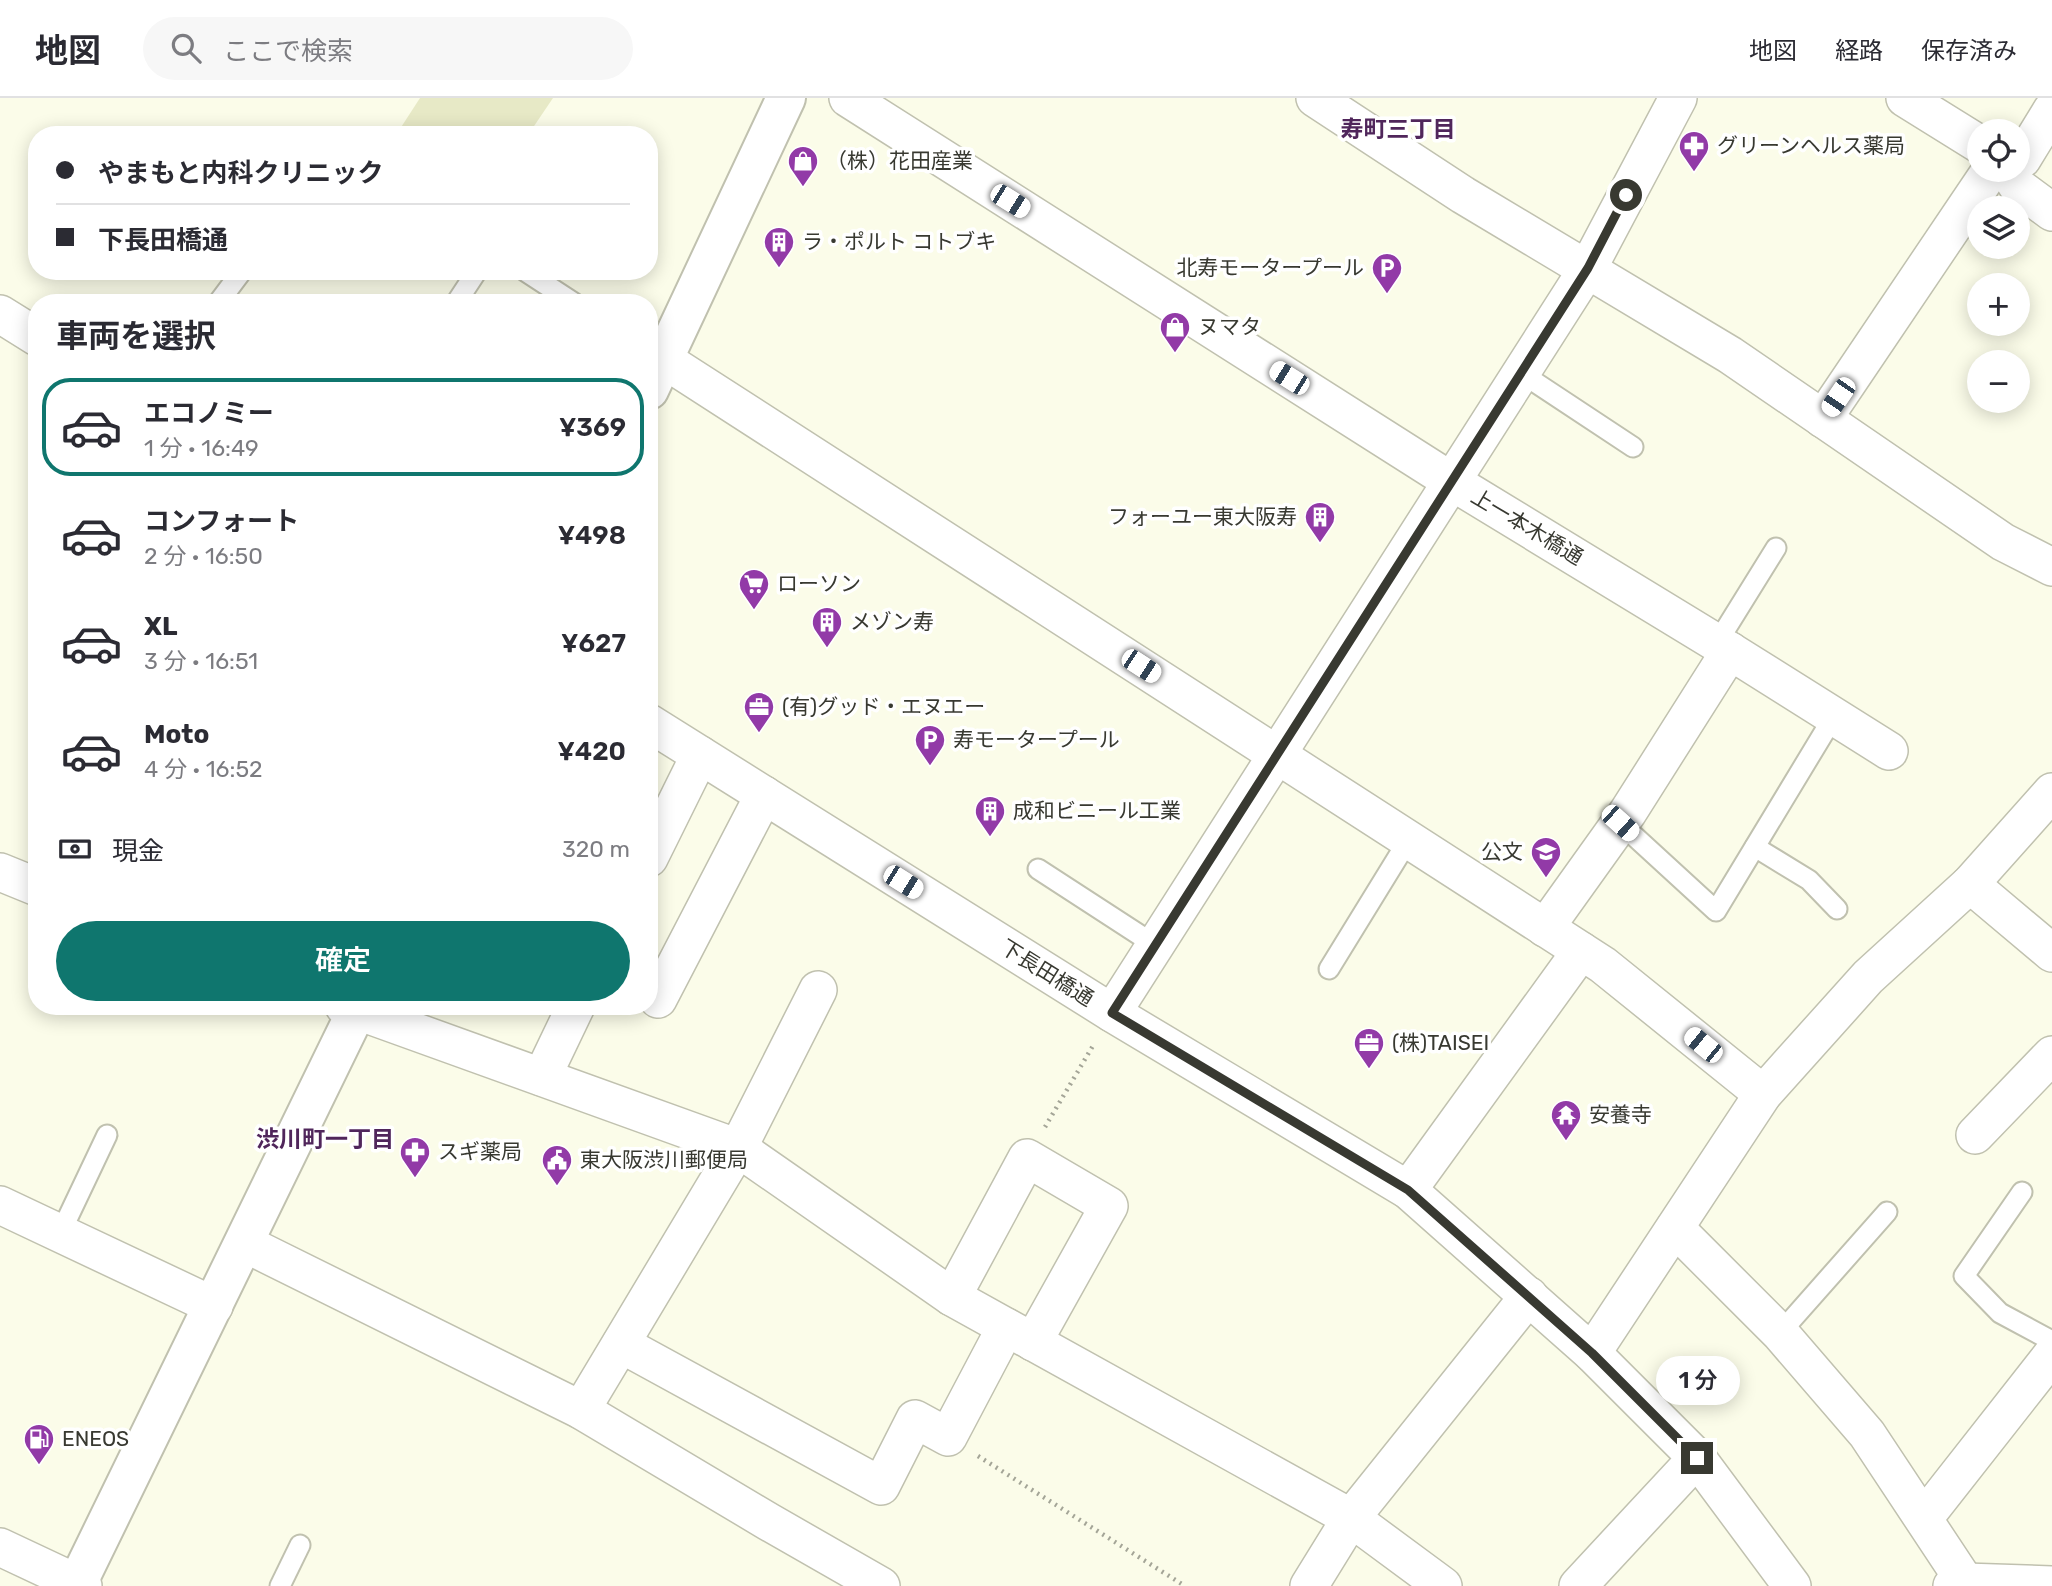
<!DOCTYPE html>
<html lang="ja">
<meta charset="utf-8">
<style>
:root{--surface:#fff;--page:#f7f7f7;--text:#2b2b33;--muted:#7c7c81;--line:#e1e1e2;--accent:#0f766e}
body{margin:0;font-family:Rubik,"Noto Sans JP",sans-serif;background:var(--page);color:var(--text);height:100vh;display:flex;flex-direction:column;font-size:26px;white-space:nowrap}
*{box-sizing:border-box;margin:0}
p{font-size:23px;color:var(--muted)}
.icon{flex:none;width:38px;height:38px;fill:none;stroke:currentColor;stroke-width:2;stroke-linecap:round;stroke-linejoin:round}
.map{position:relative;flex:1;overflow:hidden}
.panel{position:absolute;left:28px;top:196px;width:630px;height:721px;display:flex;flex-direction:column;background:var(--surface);border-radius:28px;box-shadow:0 4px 18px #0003}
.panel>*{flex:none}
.top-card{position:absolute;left:28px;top:28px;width:630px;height:154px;border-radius:28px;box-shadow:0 4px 18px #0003;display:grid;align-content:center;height:154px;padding:0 28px;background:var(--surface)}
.tools{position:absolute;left:1967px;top:21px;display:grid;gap:14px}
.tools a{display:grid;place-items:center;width:63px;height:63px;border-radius:50%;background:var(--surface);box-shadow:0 4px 18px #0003;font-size:35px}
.end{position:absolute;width:32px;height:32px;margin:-16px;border:9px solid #383931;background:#fff;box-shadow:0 0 0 4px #fff}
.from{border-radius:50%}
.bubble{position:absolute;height:49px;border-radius:24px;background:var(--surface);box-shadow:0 4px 18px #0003;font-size:23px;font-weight:600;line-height:49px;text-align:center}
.car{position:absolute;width:21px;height:42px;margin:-21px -10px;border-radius:9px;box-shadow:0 0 5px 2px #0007;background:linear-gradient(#fff 24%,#345 0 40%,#fff 0 76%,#345 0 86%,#fff 0)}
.top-card b{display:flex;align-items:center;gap:24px;height:66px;font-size:26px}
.top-card b+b{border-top:2px solid var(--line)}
.top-card i{width:18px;height:18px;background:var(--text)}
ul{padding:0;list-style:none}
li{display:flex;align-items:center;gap:21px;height:98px;margin:0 14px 10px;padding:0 14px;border:4px solid transparent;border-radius:28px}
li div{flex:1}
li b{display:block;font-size:26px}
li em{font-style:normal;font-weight:600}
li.on{border-color:var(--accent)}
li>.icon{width:63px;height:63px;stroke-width:1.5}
h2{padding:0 28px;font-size:32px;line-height:84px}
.pay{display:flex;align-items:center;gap:18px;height:77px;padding:0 28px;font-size:26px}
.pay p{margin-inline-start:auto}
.button{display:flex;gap:14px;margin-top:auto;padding:14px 28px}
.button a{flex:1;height:80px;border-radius:42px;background:var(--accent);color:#fff;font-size:28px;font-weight:600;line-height:80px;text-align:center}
header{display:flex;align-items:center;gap:42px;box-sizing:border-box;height:98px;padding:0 35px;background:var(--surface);border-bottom:2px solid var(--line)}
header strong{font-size:33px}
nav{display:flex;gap:38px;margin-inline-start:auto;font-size:24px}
.search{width:490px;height:63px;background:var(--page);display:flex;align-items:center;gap:18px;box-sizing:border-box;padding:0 24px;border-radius:38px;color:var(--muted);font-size:26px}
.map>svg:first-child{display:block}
</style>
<header>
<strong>地図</strong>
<div class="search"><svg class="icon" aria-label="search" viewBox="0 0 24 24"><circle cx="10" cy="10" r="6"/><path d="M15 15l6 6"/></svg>ここで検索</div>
<nav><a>地図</a><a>経路</a><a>保存済み</a></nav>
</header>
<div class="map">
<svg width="2052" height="1488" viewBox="0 0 2052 1488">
<rect width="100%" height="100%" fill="#fbfce9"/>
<path fill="#e7e9c6" d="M420 0H553L528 37H396Z"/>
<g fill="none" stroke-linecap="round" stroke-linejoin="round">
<g stroke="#c0c1af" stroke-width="23">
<g id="lane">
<path d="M525 173 574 205"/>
<path d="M218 205 242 173"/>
<path d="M456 205 477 173"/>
<path d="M1521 275 1633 349"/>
<path d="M1717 545 1776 450"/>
<path d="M1620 725 1716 813 1834 618"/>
<path d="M1755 749 1809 782 1837 811"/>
<path d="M1038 771 1155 847"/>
<path d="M1329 871 1409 741"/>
<path d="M2022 1094 1964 1178 2000 1215 2052 1243"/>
<path d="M60 1136 107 1037"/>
<path d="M1780 1235 1887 1114"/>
<path d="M280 1488 300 1447"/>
</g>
</g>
<g stroke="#c0c1af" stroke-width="40">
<g id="street">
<path d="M848 0 1451 383 1730 553 1889 653"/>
<path d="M1315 0 1463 97 1730 257 2003 444 2052 469"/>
<path d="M1905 0 1979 46"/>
<path d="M2018 63 2022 61 2052 12"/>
<path d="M2007 72 2018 89 2052 114"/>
<path d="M0 216 37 239"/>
<path d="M663 261 1603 867 1763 996"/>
<path d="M1823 321 1991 72"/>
<path d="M649 625 1112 915 1408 1092 1592 1255 1697 1360 1792 1488"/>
<path d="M649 760 700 657"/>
<path d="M0 774 37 789"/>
<path d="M1970 786 2052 855"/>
<path d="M1545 830 1628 714 1730 553"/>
<path d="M658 901 764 697"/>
<path d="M344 908 738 1050 952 1199 1351 1420 1443 1488"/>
<path d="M1112 915 1588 170 1678 0"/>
<path d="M542 979 576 908"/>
<path d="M1975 1037 2052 957"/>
<path d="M1408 1092 1581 853"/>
<path d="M0 1107 214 1208"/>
<path d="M1675 1130 1780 1235 1867 1336 1965 1484"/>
<path d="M244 1145 581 1312 769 1424 881 1488"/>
<path d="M952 1199 1027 1060 1109 1108 1033 1244"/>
<path d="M621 1246 881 1388 915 1321 948 1339 1006 1229"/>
<path d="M1592 1255 1763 996 1868 879 1970 786 2052 694"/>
<path d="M581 1312 738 1050 818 892"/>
<path d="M1924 1420 2052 1257"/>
<path d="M0 1449 83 1488"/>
<path d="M1309 1488 1351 1420 1529 1198"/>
<path d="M1578 1488 1697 1360"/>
<path d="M1952 1488 1965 1484 2052 1487"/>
</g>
</g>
<g stroke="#c0c1af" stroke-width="42">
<g id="secondary">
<path d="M649 292 786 0"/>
<path d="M76 1488 359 908"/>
</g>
</g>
<g stroke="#a4a597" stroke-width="4.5" stroke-dasharray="2 5" stroke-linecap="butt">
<path d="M1045 1029 1094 946"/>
<path d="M978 1358 1185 1488"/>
</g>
<use href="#lane" stroke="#fff" stroke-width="19"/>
<use href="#street" stroke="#fff" stroke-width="37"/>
<use href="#secondary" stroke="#fff" stroke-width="38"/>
</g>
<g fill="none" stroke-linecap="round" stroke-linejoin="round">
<path stroke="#383931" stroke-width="9" d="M1626 97 1588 170 1112 915 1408 1092 1592 1255 1697 1360"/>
</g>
<defs>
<g id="pharmacy-pin" transform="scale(1.575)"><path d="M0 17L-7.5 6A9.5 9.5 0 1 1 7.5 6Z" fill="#923aa7" stroke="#fff"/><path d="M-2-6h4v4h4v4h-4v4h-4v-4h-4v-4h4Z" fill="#fff"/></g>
<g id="shop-pin" transform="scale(1.575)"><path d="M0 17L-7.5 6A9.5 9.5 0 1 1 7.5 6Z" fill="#923aa7" stroke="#fff"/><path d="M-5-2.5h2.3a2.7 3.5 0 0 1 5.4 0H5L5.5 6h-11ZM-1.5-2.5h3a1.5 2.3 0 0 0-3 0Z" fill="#fff"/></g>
<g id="building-pin" transform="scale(1.575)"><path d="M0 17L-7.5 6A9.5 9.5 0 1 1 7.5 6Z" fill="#923aa7" stroke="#fff"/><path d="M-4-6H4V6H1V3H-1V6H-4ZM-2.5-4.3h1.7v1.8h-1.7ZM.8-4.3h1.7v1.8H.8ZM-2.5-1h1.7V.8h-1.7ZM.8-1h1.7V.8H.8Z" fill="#fff"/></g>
<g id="parking-pin" transform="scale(1.575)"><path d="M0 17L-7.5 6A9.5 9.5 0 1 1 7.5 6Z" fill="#923aa7" stroke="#fff"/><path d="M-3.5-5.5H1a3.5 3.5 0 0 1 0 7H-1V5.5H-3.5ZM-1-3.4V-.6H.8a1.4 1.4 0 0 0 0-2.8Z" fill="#fff"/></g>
<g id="supermarket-pin" transform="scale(1.575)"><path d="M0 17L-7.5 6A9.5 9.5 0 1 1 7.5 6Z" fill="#923aa7" stroke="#fff"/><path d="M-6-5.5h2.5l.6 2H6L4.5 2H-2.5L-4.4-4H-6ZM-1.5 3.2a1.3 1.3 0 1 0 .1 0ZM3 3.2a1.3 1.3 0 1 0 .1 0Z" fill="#fff"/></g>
<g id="office-pin" transform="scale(1.575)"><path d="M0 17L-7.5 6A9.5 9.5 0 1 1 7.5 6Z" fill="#923aa7" stroke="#fff"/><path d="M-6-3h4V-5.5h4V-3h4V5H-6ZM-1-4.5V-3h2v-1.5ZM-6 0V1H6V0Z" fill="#fff"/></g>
<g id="school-pin" transform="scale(1.575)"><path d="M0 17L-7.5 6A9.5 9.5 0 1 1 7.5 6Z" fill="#923aa7" stroke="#fff"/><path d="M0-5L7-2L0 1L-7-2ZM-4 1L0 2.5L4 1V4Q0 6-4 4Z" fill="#fff"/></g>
<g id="temple-pin" transform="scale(1.575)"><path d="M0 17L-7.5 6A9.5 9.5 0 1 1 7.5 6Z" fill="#923aa7" stroke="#fff"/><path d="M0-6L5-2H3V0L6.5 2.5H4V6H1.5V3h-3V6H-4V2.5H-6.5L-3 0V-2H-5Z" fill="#fff"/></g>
<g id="civic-pin" transform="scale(1.575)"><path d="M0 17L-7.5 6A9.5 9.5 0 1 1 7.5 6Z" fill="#923aa7" stroke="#fff"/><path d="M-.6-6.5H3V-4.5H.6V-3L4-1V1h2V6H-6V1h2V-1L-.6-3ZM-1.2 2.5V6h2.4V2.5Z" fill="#fff"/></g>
<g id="fuel-pin" transform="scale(1.575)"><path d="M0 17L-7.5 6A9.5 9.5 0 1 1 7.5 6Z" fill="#923aa7" stroke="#fff"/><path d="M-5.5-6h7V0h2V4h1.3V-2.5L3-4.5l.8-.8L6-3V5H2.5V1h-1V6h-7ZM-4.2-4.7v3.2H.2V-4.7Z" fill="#fff"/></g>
</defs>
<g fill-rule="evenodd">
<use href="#pharmacy-pin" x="1694" y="48"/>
<use href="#shop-pin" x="803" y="63"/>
<use href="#building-pin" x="779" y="144"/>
<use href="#parking-pin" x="1387" y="170"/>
<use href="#shop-pin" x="1175" y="229"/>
<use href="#building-pin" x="1320" y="419"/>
<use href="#supermarket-pin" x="754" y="486"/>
<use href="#building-pin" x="827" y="524"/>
<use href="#office-pin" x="759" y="609"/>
<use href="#parking-pin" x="930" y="642"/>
<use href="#building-pin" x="990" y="713"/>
<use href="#school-pin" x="1546" y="754"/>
<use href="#office-pin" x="1369" y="945"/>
<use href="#temple-pin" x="1566" y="1017"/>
<use href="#pharmacy-pin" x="415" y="1054"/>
<use href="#civic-pin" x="557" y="1062"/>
<use href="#fuel-pin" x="39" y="1341"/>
</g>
<g text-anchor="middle" stroke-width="7" stroke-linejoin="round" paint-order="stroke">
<g font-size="21" fill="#383931" stroke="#fff" text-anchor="start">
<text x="1717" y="55">グリーンヘルス薬局</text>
<text x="826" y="70">（株）花田産業</text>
<text x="802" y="151">ラ・ポルト コトブキ</text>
<text x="1364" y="177" text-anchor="end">北寿モータープール</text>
<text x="1198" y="236">ヌマタ</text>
<text x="1297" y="426" text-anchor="end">フォーユー東大阪寿</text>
<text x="777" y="493">ローソン</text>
<text x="850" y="531">メゾン寿</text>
<text x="782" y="616">(有)グッド・エヌエー</text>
<text x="953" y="649">寿モータープール</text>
<text x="1013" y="720">成和ビニール工業</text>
<text x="1523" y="761" text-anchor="end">公文</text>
<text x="1392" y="952">(株)TAISEI</text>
<text x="1589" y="1024">安養寺</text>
<text x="438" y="1061">スギ薬局</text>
<text x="580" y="1069">東大阪渋川郵便局</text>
<text x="62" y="1348">ENEOS</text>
</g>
<g font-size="21" fill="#383931" stroke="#fff">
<text transform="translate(1527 429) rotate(31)" y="7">上一本木橋通</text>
<text transform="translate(1047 875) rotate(32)" y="7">下長田橋通</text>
</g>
<g font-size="23" font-weight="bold" fill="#50265b" stroke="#fff">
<text x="1398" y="39">寿町三丁目</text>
<text x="325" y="1049">渋川町一丁目</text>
</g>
</g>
</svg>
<div class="tools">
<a><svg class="icon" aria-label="locate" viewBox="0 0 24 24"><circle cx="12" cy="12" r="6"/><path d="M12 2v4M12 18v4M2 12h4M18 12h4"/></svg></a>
<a><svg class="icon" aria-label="layers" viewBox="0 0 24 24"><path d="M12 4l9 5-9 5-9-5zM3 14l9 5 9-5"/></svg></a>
<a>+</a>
<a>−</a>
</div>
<i class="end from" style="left:1626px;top:97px"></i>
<i class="end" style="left:1697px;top:1360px"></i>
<div class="bubble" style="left:1656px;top:1258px;width:84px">1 分</div>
<i class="car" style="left:1010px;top:103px;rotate:122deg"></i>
<i class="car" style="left:1289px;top:280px;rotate:302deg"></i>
<i class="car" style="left:1838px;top:299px;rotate:214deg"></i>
<i class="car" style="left:1141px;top:568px;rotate:123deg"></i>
<i class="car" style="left:1620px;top:725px;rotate:132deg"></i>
<i class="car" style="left:903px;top:784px;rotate:122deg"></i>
<i class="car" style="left:1703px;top:947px;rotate:309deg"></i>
<div class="top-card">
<b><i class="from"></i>やまもと内科クリニック</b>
<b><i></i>下長田橋通</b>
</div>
<section class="panel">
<h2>車両を選択</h2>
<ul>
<li class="on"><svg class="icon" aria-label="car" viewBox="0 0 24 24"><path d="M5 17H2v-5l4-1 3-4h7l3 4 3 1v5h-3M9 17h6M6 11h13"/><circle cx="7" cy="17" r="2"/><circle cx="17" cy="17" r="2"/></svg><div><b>エコノミー</b><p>1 分 · 16:49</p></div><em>¥369</em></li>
<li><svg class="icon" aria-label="car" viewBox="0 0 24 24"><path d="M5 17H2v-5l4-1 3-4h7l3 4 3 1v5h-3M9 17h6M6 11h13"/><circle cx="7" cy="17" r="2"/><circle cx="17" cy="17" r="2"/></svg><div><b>コンフォート</b><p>2 分 · 16:50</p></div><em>¥498</em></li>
<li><svg class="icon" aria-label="car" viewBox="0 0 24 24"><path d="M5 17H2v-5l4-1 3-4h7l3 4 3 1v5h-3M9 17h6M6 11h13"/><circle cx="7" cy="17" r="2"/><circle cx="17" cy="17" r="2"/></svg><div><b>XL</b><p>3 分 · 16:51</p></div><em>¥627</em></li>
<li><svg class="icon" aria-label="car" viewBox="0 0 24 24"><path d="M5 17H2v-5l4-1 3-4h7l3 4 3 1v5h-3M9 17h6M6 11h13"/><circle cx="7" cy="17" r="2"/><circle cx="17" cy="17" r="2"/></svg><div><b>Moto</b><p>4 分 · 16:52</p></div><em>¥420</em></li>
</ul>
<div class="pay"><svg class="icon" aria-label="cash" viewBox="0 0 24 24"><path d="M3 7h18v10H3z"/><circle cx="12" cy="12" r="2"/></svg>現金<p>320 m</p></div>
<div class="button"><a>確定</a></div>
</section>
</div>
